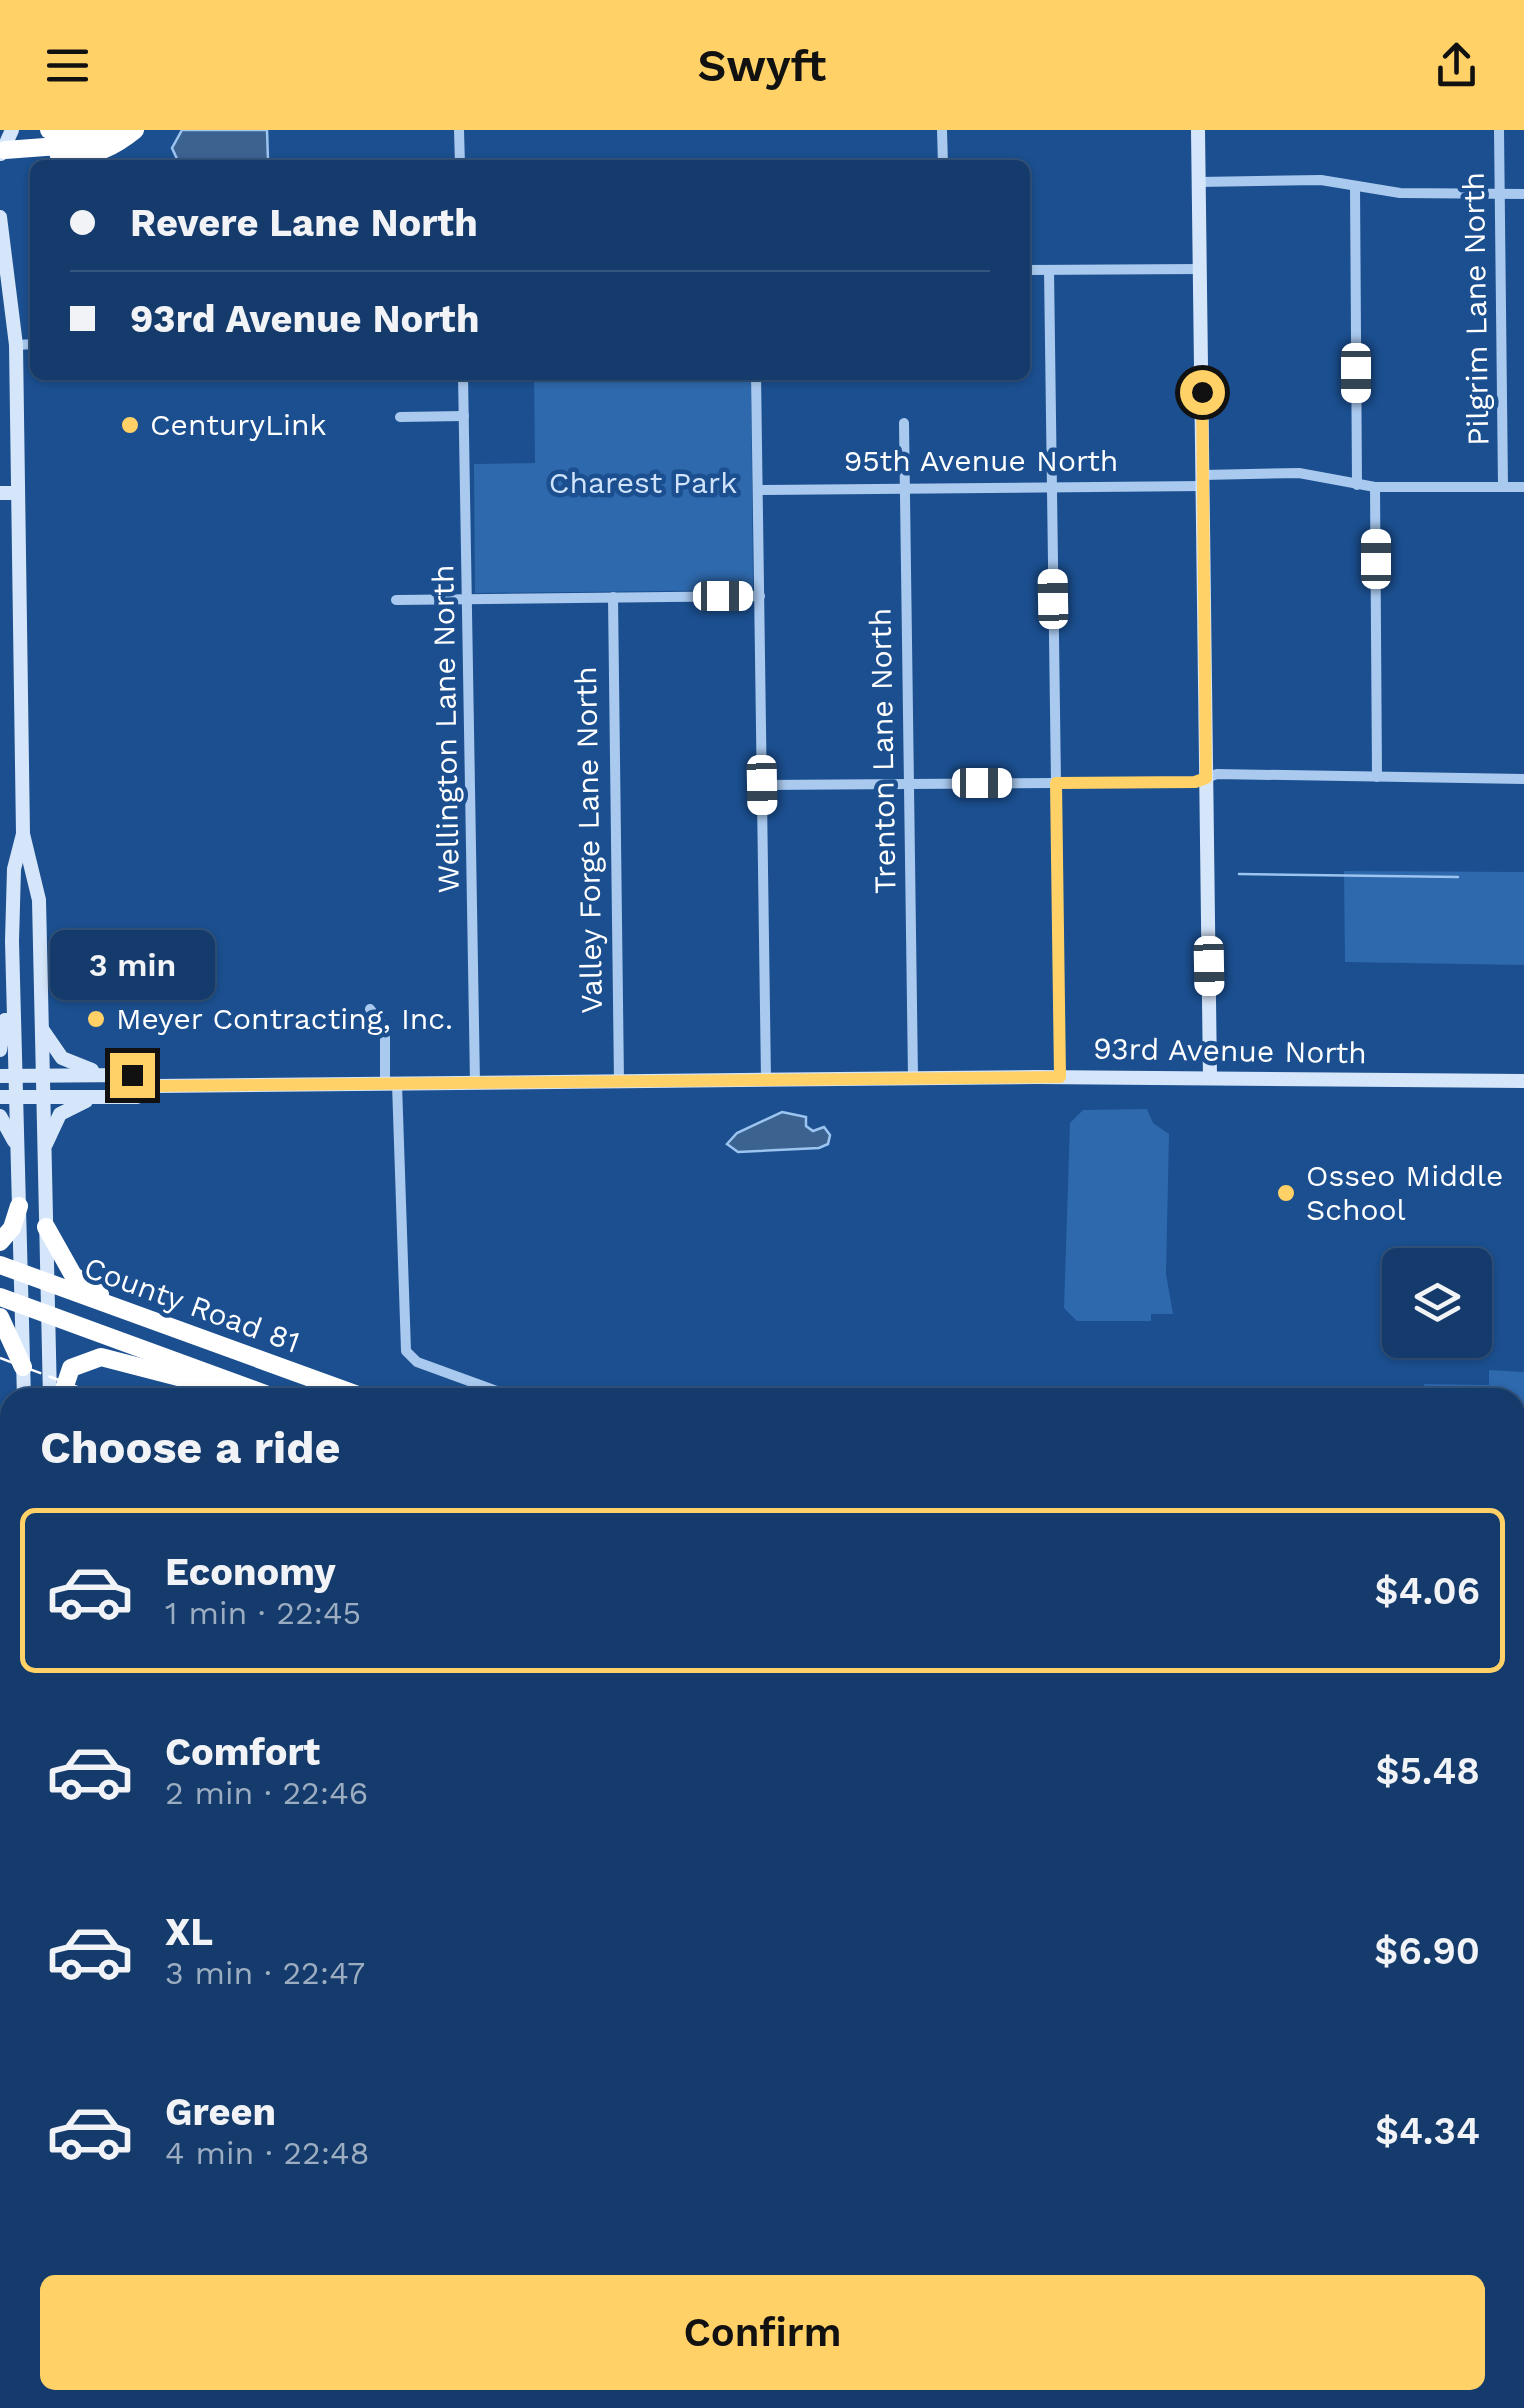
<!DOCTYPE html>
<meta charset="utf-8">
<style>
:root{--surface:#143b6b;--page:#214673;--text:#f1f3f6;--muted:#9dadc1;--line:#33557e;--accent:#ffd166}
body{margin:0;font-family:"Work Sans",sans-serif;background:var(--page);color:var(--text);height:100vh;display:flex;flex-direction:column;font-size:38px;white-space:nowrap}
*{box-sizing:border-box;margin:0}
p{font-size:32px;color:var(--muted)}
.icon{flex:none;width:55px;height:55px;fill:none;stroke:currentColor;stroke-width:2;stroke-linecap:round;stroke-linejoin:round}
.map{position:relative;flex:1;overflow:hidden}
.sheet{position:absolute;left:0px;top:1258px;width:1525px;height:1022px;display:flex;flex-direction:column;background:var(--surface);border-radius:30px 30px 0 0;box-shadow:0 2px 8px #0004,0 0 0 2px var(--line)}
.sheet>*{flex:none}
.banner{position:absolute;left:30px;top:30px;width:1000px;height:220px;border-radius:15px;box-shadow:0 2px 8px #0004,0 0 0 2px var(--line);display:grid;align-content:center;height:220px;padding:0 40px;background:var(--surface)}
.controls{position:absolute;left:1382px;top:1118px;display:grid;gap:20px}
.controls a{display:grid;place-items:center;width:110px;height:110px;border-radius:15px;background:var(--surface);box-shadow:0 2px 8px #0004,0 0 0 2px var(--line);font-size:50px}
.end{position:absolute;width:45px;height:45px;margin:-22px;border:12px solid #ffd166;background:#111;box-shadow:0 0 0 5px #111}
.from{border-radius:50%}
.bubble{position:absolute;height:70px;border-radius:15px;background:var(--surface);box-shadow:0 2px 8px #0004,0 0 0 2px var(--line);font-size:32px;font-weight:600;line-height:70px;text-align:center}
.car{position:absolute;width:30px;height:60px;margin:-30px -15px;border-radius:12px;box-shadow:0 0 8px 2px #0007;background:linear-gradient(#fff 24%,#345 0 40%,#fff 0 76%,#345 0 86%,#fff 0)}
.banner b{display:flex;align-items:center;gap:35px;height:95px;font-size:38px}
.banner b+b{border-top:2px solid var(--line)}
.banner i{width:25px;height:25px;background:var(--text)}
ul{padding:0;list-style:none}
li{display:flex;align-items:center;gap:30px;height:165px;margin:0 20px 15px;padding:0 20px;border:5px solid transparent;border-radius:15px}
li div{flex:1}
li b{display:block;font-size:38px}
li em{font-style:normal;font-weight:600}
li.active{border-color:var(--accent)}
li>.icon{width:90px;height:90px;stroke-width:1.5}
h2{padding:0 40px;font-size:45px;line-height:120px}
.cta{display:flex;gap:20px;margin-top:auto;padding:20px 40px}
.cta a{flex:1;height:115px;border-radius:15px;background:var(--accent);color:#111;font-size:40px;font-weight:600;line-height:115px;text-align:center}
header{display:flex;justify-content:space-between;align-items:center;height:130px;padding:0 40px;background:var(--accent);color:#111;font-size:45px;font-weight:600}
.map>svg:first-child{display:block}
</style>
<header><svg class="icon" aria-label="menu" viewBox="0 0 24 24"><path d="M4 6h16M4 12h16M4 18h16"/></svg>Swyft<svg class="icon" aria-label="share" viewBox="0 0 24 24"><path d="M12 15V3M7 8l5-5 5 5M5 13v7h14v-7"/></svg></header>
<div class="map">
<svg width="1524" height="2278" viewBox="0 0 1524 2278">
<rect width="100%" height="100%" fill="#1b4f8f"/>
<g fill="#2e69ad">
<path d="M534 245H751L753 460 475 463 474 334 535 333Z"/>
<path d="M1344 741 1524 742V835L1345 832Z"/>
<path d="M1147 979 1153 993 1169 1004 1166 1144 1173 1184H1151V1191H1077L1064 1178 1070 993 1083 980Z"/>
<path d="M1489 1240 1524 1242V1334H1515V1268L1423 1267 1424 1254 1489 1255Z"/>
<path d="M1524 1479V1587H1515V1480Z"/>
</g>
<g fill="#3c6290" stroke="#9cc4f0" stroke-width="2.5">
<path d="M182 0H267L268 30 264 35 178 31 172 18Z"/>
<path d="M782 982 806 987V996L813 1001 824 997 830 1005 828 1014 819 1018 738 1022 727 1014 737 1003Z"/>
</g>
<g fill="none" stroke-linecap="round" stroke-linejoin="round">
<path stroke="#9cc4f0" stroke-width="2.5" d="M1239 744 1458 747"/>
<g stroke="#a9c9ee" stroke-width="10">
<path d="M459 0 460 35"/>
<path d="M942 0 943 35"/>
<path d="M1499 0 1503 357"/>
<path d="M1199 52 1321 50 1400 63 1524 64"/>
<path d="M1355 56 1357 355"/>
<path d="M1025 140 1199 139"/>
<path d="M1049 140 1060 947"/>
<path d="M16 215 35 214"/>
<path d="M463 245 475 953"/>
<path d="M756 245 766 950"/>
<path d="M400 287 464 286"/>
<path d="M904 293 913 948"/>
<path d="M1203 345 1299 343 1375 357H1524"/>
<path d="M1375 357 1377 647"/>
<path d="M759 360 1203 356"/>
<path d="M613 467 619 952"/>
<path d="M396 470 760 466"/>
<path d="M763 655 1195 652 1217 644 1524 649"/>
<path d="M370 879 385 898V954"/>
<path d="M397 954 406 1221 417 1232 516 1268"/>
<path d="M0 1550H10"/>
<path d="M0 1849 10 1848"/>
</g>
<g stroke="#d6e6fa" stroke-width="14">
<path d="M1198 0 1210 948"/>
<path d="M1 24 12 0"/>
<path d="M0 87 16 215 23 704 14 739 12 811 24 1268"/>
<path d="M0 363H18"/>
<path d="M23 704 39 770 50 1268"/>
<path d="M42 899 62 928 92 940"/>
<path d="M0 920 5 890"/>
<path d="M0 946 132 945 155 956 1037 947 1524 951"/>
<path d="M0 967H137L155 956"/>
<path d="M0 986 14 1011"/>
<path d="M46 1014 60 984 86 971"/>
<path d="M0 2148H10"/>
<path d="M1515 2164H1524"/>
<path d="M50 2270V2278"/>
<path d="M73 2270V2278"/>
<path d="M835 2270V2278"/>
</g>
<g stroke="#fff" stroke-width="18">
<path d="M49 0H81"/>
<path d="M5 20 72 15 113 0"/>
<path d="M58 23C87 31 113 18 135 0"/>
<path d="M46 1097 73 1145 100 1164"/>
<path d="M0 1112 12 1098 19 1076"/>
<path d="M0 1135 366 1268"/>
<path d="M0 1167 276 1268"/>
<path d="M0 1187 23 1237"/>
<path d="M61 1268 71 1238 101 1227 217 1257"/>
<path d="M1515 1687 1524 1690"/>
<path d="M1515 1720 1524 1723"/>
</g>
<g stroke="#fff" stroke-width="2.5" stroke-dasharray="18 8" stroke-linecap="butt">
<path d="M0 1228 107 1268"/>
<path d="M1515 1781 1524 1784"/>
<path d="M1141 2278 1146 2270"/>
</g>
</g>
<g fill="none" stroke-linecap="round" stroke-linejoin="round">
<path stroke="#ffd166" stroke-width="12" d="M132 945 155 956 1060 947 1056 653 1195 652 1206 648 1202 262"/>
</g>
<g fill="#ffd166" stroke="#1b4f8f" stroke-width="4">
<circle cx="130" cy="295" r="10"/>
<circle cx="96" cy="889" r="10"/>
<circle cx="1286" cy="1063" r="10"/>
</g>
<g text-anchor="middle" stroke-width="9" stroke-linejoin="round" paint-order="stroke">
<g font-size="30" fill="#fff" stroke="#1b4f8f">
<text transform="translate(1476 179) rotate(-91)" y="10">Pilgrim Lane North</text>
<text x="981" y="341">95th Avenue North</text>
<text transform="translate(446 599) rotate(-91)" y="10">Wellington Lane North</text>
<text transform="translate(883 621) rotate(-91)" y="10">Trenton Lane North</text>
<text transform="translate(589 710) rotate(-91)" y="10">Valley Forge Lane North</text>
<text transform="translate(1230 921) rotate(1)" y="10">93rd Avenue North</text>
<text transform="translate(192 1175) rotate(20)" y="10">County Road 81</text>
</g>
<g font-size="30" fill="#fff" stroke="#1b4f8f" text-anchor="start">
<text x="150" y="305">CenturyLink</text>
<text x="116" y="899">Meyer Contracting, Inc.</text>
<text x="1306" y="1056">Osseo Middle<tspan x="1306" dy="34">School</tspan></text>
</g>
<g font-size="30" fill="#cfe3fa" stroke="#1b4f8f">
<text x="643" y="363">Charest Park</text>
</g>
</g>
</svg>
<div class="controls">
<a><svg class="icon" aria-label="layers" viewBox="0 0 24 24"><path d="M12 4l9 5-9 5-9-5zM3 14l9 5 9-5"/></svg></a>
</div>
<i class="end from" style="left:1202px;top:262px"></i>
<i class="end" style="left:132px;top:945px"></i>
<div class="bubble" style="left:50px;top:800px;width:165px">3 min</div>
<i class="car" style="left:1356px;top:243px;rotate:180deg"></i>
<i class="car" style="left:1376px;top:429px;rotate:0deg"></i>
<i class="car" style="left:723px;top:466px;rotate:90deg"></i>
<i class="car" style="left:1053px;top:469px;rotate:359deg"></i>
<i class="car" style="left:982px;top:653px;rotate:90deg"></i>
<i class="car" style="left:762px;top:655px;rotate:179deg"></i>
<i class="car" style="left:1209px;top:836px;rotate:179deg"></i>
<div class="banner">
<b><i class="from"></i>Revere Lane North</b>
<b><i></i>93rd Avenue North</b>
</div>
<section class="sheet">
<h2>Choose a ride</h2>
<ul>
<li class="active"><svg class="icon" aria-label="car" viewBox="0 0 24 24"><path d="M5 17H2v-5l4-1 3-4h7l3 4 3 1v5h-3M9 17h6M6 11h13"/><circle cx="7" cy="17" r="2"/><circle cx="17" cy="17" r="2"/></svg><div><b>Economy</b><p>1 min · 22:45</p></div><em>$4.06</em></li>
<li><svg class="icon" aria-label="car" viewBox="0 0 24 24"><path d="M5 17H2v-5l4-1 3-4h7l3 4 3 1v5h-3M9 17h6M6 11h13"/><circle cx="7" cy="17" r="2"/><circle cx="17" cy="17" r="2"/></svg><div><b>Comfort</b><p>2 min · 22:46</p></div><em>$5.48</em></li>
<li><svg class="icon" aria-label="car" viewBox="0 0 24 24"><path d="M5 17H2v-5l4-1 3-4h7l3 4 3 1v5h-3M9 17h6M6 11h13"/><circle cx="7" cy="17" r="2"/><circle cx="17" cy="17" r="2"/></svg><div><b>XL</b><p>3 min · 22:47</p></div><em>$6.90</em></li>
<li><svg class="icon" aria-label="car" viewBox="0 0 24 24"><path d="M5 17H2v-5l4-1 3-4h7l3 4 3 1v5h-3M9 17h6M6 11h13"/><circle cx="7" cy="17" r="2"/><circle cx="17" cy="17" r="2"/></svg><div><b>Green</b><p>4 min · 22:48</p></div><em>$4.34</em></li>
</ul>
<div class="cta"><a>Confirm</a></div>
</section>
</div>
